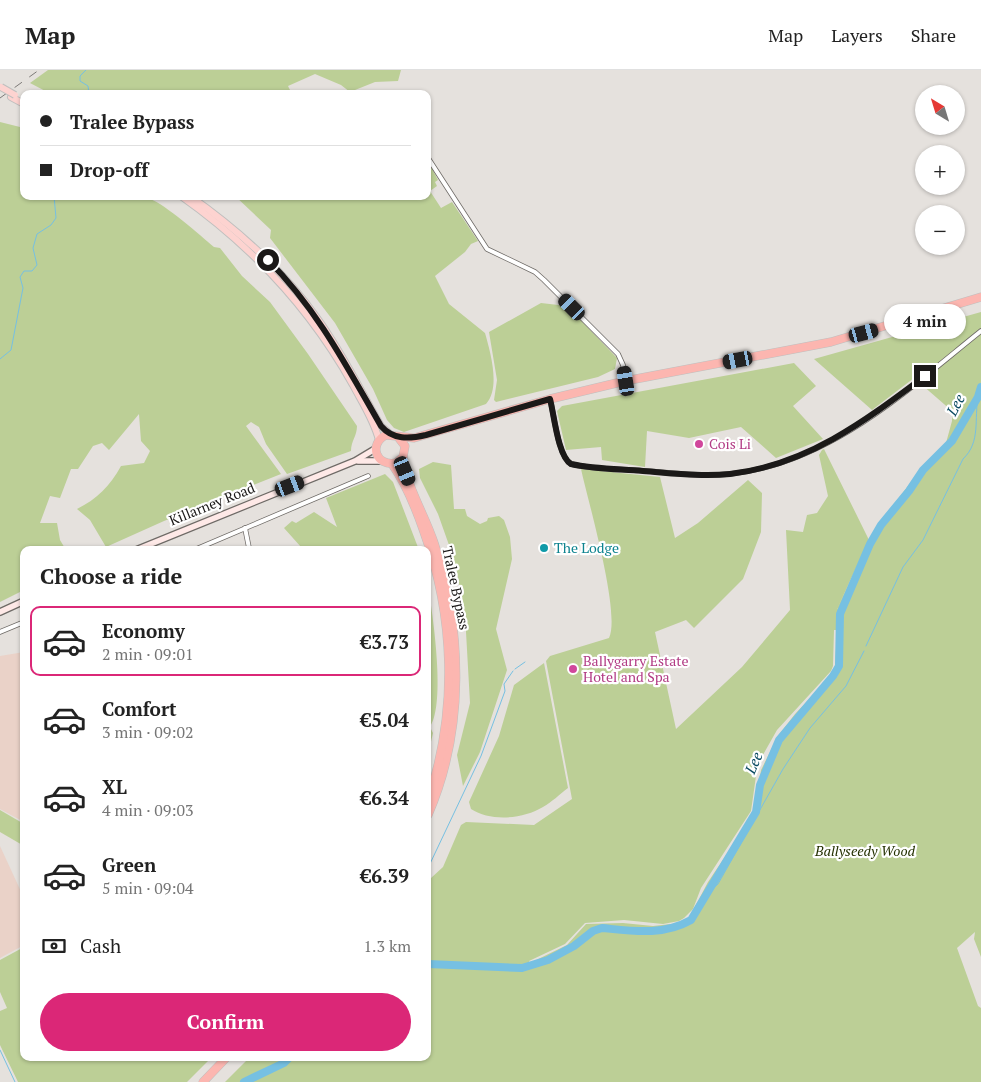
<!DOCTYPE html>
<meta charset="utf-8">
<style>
:root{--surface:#fff;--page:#f6f6f6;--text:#222;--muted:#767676;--line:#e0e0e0;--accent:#db2777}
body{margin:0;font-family:"PT Serif",serif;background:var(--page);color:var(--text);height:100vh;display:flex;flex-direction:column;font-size:19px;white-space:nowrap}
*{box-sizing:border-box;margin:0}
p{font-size:16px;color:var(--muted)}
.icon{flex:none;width:28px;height:28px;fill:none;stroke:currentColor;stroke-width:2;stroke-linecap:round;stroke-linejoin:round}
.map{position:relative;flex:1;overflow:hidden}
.details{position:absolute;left:20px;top:476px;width:411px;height:515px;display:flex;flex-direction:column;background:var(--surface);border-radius:10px;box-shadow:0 1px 4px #0004}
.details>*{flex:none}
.hud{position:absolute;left:20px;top:20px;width:411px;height:110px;border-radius:10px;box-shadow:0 1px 4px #0004;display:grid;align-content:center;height:110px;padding:0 20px;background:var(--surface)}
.needle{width:32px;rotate:322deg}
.controls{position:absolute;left:915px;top:15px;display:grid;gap:10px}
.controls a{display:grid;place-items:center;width:50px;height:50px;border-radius:50%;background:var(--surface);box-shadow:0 1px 4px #0004;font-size:25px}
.end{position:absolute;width:22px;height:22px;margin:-11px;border:6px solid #1b1918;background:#fff;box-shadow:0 0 0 2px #fff}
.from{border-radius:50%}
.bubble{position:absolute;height:35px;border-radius:18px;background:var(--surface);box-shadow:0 1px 4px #0004;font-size:16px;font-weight:600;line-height:35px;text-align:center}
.car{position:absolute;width:15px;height:30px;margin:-15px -8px;border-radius:6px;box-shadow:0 0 4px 1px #0007;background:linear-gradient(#222 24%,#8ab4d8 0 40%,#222 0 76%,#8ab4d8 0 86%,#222 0)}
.hud b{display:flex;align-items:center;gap:18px;height:48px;font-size:19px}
.hud b+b{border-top:1px solid var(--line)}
.hud i{width:12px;height:12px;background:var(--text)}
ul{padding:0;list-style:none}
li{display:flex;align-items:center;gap:15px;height:70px;margin:0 10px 8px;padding:0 10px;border:2px solid transparent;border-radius:10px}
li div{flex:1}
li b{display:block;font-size:19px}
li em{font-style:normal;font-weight:600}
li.on{border-color:var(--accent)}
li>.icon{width:45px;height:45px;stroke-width:1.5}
h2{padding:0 20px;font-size:22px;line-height:60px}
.pay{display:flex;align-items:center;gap:12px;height:55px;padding:0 20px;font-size:19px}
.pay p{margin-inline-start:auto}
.cta{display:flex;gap:10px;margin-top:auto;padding:10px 20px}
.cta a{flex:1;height:58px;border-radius:30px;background:var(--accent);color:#fff;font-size:20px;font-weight:600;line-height:58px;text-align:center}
header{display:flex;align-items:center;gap:30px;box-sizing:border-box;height:70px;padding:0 25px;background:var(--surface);border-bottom:1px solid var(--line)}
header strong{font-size:24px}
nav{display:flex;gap:28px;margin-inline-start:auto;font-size:18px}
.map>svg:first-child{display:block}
</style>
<header>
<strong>Map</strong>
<nav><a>Map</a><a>Layers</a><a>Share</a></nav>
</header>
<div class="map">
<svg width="981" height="1012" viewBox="0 0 981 1012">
<rect width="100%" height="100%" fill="#e5e1dd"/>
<g fill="#ead2c8">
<path d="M24 582V752L0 739V586Z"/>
<path d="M0 776 24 828V875L0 888Z"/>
</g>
<g fill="#bccf96" fill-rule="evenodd">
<path d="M48 0H401L398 11 375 12 350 22 341 15 315 4 288 16 292 24H100L93 20 91 24H51L30 13Z"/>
<path d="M0 52 24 58V126H134C140 129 144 128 150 129 165 134 201 166 214 177L220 178 242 206 270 232 308 284 357 356C357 366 351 371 351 381L287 404 266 374 259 357 251 352 246 356 281 404 164 451 106 477 90 450 77 439C97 429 110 416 121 396L144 393 150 381 141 371 139 344 109 380 102 373 93 376 78 399H71L60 428 50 426 40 453H57L60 470 66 480H24V520L0 532Z"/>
<path d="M428 91 438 110 435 112 437 116 430 121 441 138 452 132 478 171 471 174 465 182 435 206 449 234 485 263C490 281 501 318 486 334L404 362 394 358 387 350 373 319 335 253 270 168 271 160 235 126H428Z"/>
<path d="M541 233 567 236 617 288 615 299 598 307 496 332 494 330 497 310 489 262Z"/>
<path d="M981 242V887L974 869 975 862 957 878 978 936 981 938V1012H225L249 988H428V816L431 808 443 797 461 755 466 752 534 755 572 729 546 591 550 586 609 568C621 544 588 431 581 399L660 407 675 468 698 453 748 410 762 423 761 462 743 509 694 558 686 550 655 562 676 659 742 597 790 540 786 460 803 462 807 445 817 443 828 426 819 385 822 380 824 379 869 470 837 539 875 459 921 399 946 373 952 351V341L914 308 872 340 814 289ZM834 560H837L835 596 832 605 795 644 778 666 761 700 755 742 708 812 689 848 680 853 653 856 623 853 586 854 567 875 530 893 529 891 565 874 585 853 624 850 663 854 679 851 684 848 693 839 701 818 751 741 757 699 764 683 777 660 831 601 833 596Z"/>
<path d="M794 293 816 316 793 336 823 369 776 388 741 357 689 368 647 361 645 397 602 390 601 377 566 380 557 341 562 336Z"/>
<path d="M433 392 451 395 454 439H465L467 446 480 454 487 451 488 448 499 446 504 450 510 467 512 489 496 559 507 600 480 682 463 716 457 685 470 633 465 544 455 492 438 444 420 408 419 399Z"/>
<path d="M385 404 393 412 419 480H299L301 477 284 458 292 451 296 453 314 442 337 457 326 428Z"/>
<path d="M428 516C433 546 446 633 430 657L433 663 428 685Z"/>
<path d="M544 593 568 718C560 724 552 732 543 737 523 749 491 752 471 739L469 732 499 666 514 615Z"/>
<path d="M0 740 24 754V776L0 762Z"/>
<path d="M24 877V988H211L187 1012H18L0 975V941L7 938 0 922V890Z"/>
</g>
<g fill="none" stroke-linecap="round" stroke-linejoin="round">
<g stroke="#76c0e2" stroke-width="1">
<path d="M86 0 80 6V11L88 16 89 24"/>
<path d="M0 289 11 280 23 218 20 207 24 201H32L37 195 33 178 37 164 51 155 56 148 54 126"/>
<path d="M866 576 903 497 923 470 963 389C981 372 974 349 978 327"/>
<path d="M515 599 525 592"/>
<path d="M428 798 481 686 505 621 504 614 513 601"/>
<path d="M702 828 718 814 783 699 810 658 846 616 864 581"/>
<path d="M0 980 15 1012"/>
</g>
<g stroke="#76c0e2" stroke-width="8">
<path d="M428 894 522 898 548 890 574 876 593 861 602 858C633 861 663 866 691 850L756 742 760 715 779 670 833 606 839 596 840 544 870 474 881 455 909 421 923 400 952 371 978 327 981 317"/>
<path d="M244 1012 284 993 289 988"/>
</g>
<g stroke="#6e6a66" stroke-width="5.5">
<g id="street">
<path d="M428 88 487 179 535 202 544 210 618 284 623 295 625 311"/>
<path d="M550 329C554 344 558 387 571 394 595 400 622 399 646 401 674 403 702 407 730 404 830 393 906 321 981 261"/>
<path d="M245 458 249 478"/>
<path d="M194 480 368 406"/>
<path d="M0 562 24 552"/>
</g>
</g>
<g stroke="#6e6a66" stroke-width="8">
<g id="secondary">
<path d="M358 391H380"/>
<path d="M136 480 355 391 375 379"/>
<path d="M0 542 24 531"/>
</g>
</g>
<g stroke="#bfbfbe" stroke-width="8">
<g id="primary">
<path d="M11 27 24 34"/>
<path d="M181 126C253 177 310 238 353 315 362 332 374 350 379 370"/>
<path d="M190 126C238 160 283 200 317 248 342 282 360 320 381 356L390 364"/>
</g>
</g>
<g stroke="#bfbfbe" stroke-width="9">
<g id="highway">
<path d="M398 367 405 376 403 387 396 393C376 397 368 374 386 365L414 368 550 329 625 311 831 272 981 227"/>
<path d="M403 387C406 416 425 445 434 473 463 560 465 660 428 745"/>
<path d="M392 394C406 414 415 436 423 459 455 547 458 641 428 730"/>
<path d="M203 1012 226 988"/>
</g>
</g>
<use href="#street" stroke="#fff" stroke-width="4"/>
<use href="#secondary" stroke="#fee9e7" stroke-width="5.5"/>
<use href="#primary" stroke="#fdd3d0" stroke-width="6"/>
<use href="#highway" stroke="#fcb6b0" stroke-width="8"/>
<path stroke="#7d7a78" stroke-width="1" stroke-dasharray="9 9" stroke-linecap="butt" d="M0 28 39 0"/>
<g stroke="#bfbfbe" stroke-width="8" stroke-linecap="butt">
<path id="primary-bridge" d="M1 17 15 25"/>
</g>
<use href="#primary-bridge" stroke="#fdd3d0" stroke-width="6"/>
</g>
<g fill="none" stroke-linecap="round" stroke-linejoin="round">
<path stroke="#1b1918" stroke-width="6" d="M268 190C317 239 347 297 381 356 393 370 409 369 426 365L550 329C554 344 558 387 571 394 594 399 619 399 643 401 671 403 701 407 730 404 807 395 865 351 925 306"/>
</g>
<g fill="#d1479c" stroke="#fff" stroke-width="2">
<circle cx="699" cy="374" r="5"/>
<circle cx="573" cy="599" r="5"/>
</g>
<circle fill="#0f9aa8" stroke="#fff" stroke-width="2" cx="544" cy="478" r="5"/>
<g text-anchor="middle" stroke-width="4.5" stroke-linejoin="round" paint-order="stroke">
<g font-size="14" fill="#b23c85" stroke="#fff" text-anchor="start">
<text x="709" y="379">Cois Li</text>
<text x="583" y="596">Ballygarry Estate<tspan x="583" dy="16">Hotel and Spa</tspan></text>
</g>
<g font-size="14" fill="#1b1918" stroke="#fff">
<text transform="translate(212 434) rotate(-22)" y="5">Killarney Road</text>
<text transform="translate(456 518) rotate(78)" y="5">Tralee Bypass</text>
</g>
<g font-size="14" fill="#0d838f" stroke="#fff" text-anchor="start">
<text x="554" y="483">The Lodge</text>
</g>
<g font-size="14" font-style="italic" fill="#243000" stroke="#fff">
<text x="865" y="786">Ballyseedy Wood</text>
</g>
<g font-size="15" font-style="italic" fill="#0b4b62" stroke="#fff">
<text transform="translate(956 335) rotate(-62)" y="5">Lee</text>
<text transform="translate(754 693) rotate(-67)" y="5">Lee</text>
</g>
</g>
</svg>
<div class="controls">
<a><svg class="needle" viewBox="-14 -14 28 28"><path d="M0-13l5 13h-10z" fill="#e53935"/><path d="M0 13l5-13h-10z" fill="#767676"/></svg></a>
<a>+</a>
<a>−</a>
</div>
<i class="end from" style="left:268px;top:190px"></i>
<i class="end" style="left:925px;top:306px"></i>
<div class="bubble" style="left:884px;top:234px;width:82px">4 min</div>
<i class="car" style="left:572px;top:237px;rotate:315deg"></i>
<i class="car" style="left:864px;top:263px;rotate:75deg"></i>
<i class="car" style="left:738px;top:290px;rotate:259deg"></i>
<i class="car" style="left:626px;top:311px;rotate:351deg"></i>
<i class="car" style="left:405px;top:401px;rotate:157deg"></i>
<i class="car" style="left:290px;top:416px;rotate:69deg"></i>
<div class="hud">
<b><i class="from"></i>Tralee Bypass</b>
<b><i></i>Drop-off</b>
</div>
<section class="details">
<h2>Choose a ride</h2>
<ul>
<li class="on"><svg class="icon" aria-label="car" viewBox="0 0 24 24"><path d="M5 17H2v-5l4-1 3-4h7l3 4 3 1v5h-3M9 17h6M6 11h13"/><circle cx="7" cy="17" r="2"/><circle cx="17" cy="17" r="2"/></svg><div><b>Economy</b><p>2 min · 09:01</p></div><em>€3.73</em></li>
<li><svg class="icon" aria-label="car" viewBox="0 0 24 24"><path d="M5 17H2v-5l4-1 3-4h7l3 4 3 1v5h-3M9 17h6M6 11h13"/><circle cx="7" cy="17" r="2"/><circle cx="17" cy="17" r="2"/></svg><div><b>Comfort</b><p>3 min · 09:02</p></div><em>€5.04</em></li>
<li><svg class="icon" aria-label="car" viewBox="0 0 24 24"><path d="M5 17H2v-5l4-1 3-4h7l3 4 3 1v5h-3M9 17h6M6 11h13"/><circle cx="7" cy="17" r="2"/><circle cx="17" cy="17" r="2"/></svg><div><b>XL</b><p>4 min · 09:03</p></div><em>€6.34</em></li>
<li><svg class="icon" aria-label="car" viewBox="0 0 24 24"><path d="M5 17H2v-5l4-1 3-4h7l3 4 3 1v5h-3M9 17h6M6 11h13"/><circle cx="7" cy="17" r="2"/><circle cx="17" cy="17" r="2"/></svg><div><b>Green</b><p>5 min · 09:04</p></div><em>€6.39</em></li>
</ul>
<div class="pay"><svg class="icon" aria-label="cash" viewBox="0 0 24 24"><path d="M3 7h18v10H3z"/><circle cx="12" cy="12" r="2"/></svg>Cash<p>1.3 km</p></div>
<div class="cta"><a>Confirm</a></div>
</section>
</div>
